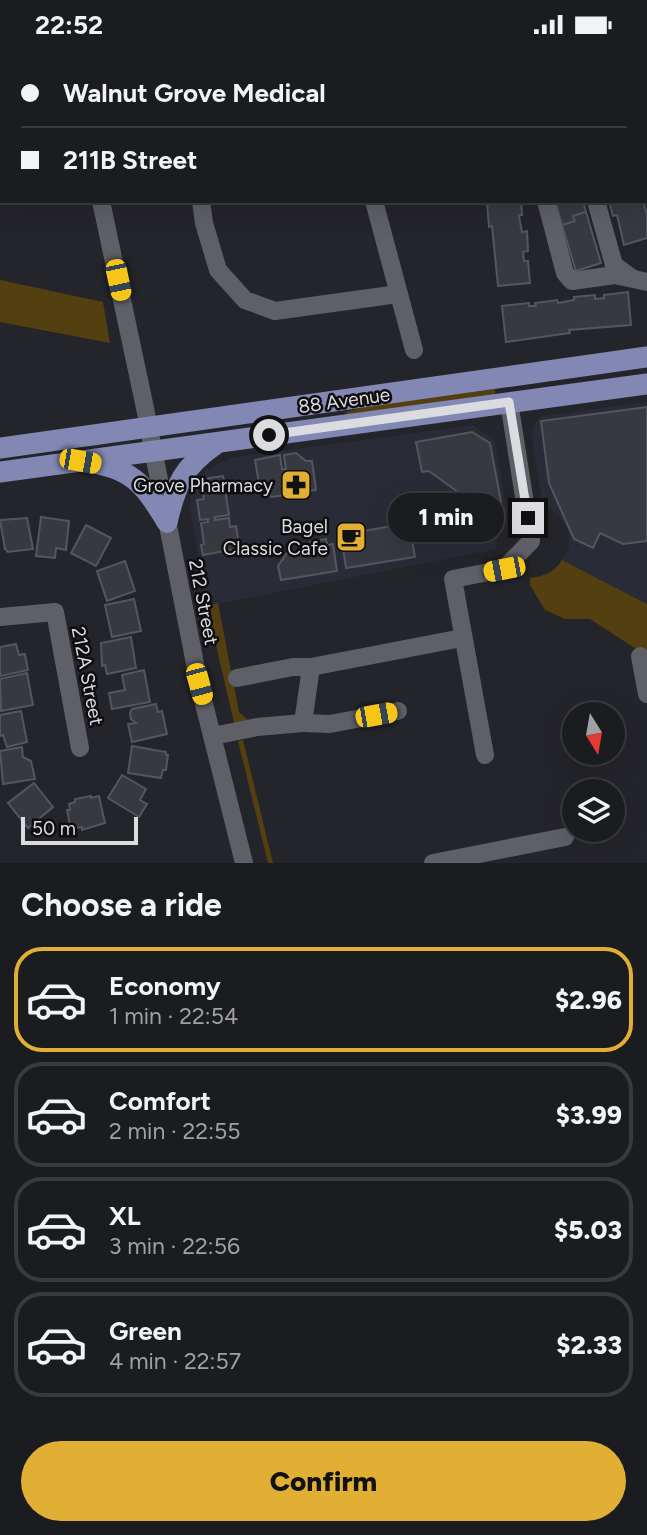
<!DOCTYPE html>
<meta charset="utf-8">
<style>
:root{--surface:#1b1c20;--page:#242529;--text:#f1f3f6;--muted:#a0a1a5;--line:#393a3e;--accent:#e1af34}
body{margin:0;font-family:Figtree,sans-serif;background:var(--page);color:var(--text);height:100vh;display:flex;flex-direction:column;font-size:26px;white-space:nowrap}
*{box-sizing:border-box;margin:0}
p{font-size:23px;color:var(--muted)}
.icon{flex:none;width:38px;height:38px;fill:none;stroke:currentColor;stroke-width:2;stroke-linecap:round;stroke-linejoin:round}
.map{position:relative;height:814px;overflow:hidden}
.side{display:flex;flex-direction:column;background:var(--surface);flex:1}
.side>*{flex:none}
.guide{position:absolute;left:0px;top:0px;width:648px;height:154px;box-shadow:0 7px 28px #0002,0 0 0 2px var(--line);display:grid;align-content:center;height:154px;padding:0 21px;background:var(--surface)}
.needle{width:46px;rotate:169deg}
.tools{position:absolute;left:562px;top:653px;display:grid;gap:14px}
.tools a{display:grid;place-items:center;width:63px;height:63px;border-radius:50%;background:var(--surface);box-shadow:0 7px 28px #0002,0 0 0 2px var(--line);font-size:35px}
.scale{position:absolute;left:21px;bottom:18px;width:117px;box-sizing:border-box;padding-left:7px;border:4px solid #dbdce0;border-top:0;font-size:19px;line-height:24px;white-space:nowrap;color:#dbdce0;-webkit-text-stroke:5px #0e0e11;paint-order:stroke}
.end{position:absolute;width:32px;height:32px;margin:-16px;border:9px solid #dbdce0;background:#111;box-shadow:0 0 0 4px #111}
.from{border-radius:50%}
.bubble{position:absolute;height:49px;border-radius:24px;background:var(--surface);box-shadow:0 7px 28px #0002,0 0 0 2px var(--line);font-size:23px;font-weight:800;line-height:49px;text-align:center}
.car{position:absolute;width:21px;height:42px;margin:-21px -10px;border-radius:9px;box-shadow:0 0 5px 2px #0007;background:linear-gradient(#f5c518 24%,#345 0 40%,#f5c518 0 76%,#345 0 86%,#f5c518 0)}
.guide b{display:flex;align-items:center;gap:24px;height:66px;font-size:26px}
.guide b+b{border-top:2px solid var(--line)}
.guide i{width:18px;height:18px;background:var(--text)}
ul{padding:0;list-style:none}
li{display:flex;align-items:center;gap:21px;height:105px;margin:0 14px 10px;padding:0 7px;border:4px solid var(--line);border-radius:28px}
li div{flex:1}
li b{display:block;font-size:26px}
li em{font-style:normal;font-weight:800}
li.active{border-color:var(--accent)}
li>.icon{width:63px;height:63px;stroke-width:1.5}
h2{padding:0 21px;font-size:32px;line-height:84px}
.cta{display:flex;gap:14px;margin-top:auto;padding:14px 21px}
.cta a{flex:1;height:80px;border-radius:42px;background:var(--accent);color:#111;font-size:28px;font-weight:800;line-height:80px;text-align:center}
.status{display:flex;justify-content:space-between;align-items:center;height:49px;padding:0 35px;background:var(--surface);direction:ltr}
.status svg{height:19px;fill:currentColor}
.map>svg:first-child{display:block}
</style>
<div class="status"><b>22:52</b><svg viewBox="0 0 49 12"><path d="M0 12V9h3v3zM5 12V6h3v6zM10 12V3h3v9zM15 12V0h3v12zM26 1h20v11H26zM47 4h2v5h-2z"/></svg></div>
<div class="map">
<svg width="647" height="814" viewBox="0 0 647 814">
<rect width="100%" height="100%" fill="#24252b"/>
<g fill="#292b37">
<path d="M647 353V555L562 511 569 498 568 480 558 466 542 452 531 384 535 374 541 367Z"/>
<path d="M473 376 495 392 507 463 498 480 496 500 207 557 190 460 191 444 195 432 206 421 230 409Z"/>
</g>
<g fill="#533f0f">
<path d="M0 231 103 253 110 294 0 273Z"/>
<path d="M495 340V347L347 367 346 363 365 358Z"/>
<path d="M562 511 647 555V607L590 570H565L545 561 530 536V529C544 527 554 524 562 511Z"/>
<path d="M218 554 239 663 248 671 234 674 207 557Z"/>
<path d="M243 691 273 814H268L238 692Z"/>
</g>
<g fill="#383940" stroke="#55565d" stroke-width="2">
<path d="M487 152H521L522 166H519L520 173 522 183 527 182 528 202 523 203 524 212H528L530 234 498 237 492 177 489 178Z"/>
<path d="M555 152H583L586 163 573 167 575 172 562 176Z"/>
<path d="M609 152H643L647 166V189L624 196 617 166 613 167Z"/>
<path d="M586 163 601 214 576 222 562 176 575 172 573 167Z"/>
<path d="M628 243 631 276 569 281 570 284 506 293 502 257 529 254V257H536L535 254 557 251 558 254 574 251V248L595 246V250L604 249V246Z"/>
<path d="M647 358V492L623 495 600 484 593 499 574 490 549 434 541 372Z"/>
<path d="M472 383 490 394 501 453 470 458 469 451 440 430 429 422 422 423 416 393Z"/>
<path d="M296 404 306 412H312L316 441 290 445 289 442H286L287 446 271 448 270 445 264 441H260L255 411 280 406 282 420H286L284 406Z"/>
<path d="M223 427 229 466 215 468V471L229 469 230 478 236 477 239 496 234 497 235 500 203 506 201 496 204 495 201 474 208 473V470L200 471 197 451 204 450 202 437 209 436 208 429Z"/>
<path d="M41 468 69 472 66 501 56 499 55 509 36 507Z"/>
<path d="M27 469 33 500 8 503 5 500 0 471Z"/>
<path d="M409 474 415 508 346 519 341 486Z"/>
<path d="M86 476 111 489 96 517 71 504Z"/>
<path d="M326 490 327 496 333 495 337 522 281 531 278 517 287 504H307L306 500H311L310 493Z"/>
<path d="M125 512 135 542 107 552 97 522Z"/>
<path d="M134 550 141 582 112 588 105 556Z"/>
<path d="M131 588 136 619 107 625 105 616 102 617 101 594Z"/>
<path d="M16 595 19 606 25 605 28 621 0 627V598Z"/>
<path d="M144 621 150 653 112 660 109 644 125 641 122 626Z"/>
<path d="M27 624 33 656 1 662 0 630Z"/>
<path d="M156 655 158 663 162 662 167 685 132 693 128 675 136 674 131 670 130 664 132 660Z"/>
<path d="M21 662 27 693 7 698 3 686 0 687V666Z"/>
<path d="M132 697 166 703V706H168L166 721H163L161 729 128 724Z"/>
<path d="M22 698 23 708 31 712 35 730 3 735 0 702Z"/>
<path d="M122 726 146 740 140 751 147 755 139 768 108 749Z"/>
<path d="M34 734 53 758 28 779 8 754Z"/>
<path d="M91 747V749L99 747 105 774 82 781V778L71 780 67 761H70L69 755 75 753V750Z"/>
</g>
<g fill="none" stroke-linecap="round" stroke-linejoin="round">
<g stroke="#5f6067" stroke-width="18">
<path d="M68 0V2"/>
<path d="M183 0V2"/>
<path d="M348 0 349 2"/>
<path d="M505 0 506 2"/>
<path d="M554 0 555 2"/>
<path d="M101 152 145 359 199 635 244 814"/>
<path d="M201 152 204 174 218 221 245 251 275 262 398 245"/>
<path d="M374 152 414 301"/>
<path d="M546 152 565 224 572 232 615 226 647 233"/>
<path d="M596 152 614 216 632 229"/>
<path d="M0 568 55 563 80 699"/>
<path d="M640 607 647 645"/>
<path d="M311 618 303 674 330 675 398 662"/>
<path d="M237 629 293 618H311L462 589"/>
<path d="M213 687 257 678 303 674"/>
<path d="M485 706 453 530 504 520 531 492 509 353"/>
<path d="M433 814 565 788"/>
</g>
<g stroke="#8387b4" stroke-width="21">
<path d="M0 399 647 308"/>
<path d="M93 414C135 421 146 439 167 473"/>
<path d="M0 423 647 335"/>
<path d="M167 473C176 435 183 418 216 395"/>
</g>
</g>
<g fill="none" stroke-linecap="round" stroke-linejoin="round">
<path stroke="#dbdce0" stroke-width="9" d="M269 386 509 353 528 469"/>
</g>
<defs>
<g id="pharmacy-square" transform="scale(1.575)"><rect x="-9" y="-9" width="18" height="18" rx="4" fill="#e1af34" stroke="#0e0e11"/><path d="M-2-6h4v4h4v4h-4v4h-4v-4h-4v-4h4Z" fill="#111"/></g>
<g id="cafe-square" transform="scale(1.575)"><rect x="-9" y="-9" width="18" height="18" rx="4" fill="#e1af34" stroke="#0e0e11"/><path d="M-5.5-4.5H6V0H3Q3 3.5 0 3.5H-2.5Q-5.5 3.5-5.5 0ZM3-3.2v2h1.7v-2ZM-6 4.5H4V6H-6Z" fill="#111"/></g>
</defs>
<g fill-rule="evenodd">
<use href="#pharmacy-square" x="296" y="436"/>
<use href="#cafe-square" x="351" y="488"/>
</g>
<g text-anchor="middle" stroke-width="5" stroke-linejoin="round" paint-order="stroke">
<g font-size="19" fill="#dbdce0" stroke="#0e0e11">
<text transform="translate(344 351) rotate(-8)" y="7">88 Avenue</text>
<text transform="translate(204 553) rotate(79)" y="7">212 Street</text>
<text transform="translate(88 627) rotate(79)" y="7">212A Street</text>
</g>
<g font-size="19" fill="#dbdce0" stroke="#0e0e11" text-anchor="end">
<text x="273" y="443">Grove Pharmacy</text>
<text x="328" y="484">Bagel<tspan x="328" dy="22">Classic Cafe</tspan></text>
</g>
</g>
</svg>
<div class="tools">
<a><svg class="needle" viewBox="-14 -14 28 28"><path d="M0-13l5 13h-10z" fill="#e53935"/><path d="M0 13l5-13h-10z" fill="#a0a1a5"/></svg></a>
<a><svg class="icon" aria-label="layers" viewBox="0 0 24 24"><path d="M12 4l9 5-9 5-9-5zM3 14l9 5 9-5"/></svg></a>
</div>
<div class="scale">50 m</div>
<i class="end from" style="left:269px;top:386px"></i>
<i class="end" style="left:528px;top:469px"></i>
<div class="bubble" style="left:388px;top:444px;width:116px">1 min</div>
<i class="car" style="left:118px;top:231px;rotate:168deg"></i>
<i class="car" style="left:80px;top:412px;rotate:100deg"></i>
<i class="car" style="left:504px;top:520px;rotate:259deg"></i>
<i class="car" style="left:199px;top:635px;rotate:165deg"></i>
<i class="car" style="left:376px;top:666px;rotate:80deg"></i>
<div class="guide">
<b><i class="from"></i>Walnut Grove Medical</b>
<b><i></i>211B Street</b>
</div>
</div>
<section class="side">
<h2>Choose a ride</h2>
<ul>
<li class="active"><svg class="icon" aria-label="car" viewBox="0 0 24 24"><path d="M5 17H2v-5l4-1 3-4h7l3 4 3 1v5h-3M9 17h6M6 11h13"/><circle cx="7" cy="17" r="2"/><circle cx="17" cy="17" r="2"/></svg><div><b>Economy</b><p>1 min · 22:54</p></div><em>$2.96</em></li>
<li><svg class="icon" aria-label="car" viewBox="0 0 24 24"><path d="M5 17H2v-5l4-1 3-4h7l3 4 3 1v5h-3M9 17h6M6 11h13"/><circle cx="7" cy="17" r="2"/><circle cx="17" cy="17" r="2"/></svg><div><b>Comfort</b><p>2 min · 22:55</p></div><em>$3.99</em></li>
<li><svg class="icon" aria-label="car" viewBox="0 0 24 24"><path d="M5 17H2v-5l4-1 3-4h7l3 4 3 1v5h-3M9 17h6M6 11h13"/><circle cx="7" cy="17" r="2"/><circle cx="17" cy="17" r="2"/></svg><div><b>XL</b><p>3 min · 22:56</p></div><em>$5.03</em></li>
<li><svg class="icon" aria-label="car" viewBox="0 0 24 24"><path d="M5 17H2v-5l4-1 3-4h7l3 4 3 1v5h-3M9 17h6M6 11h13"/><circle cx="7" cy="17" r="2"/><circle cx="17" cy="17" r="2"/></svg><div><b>Green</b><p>4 min · 22:57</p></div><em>$2.33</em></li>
</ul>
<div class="cta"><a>Confirm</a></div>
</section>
